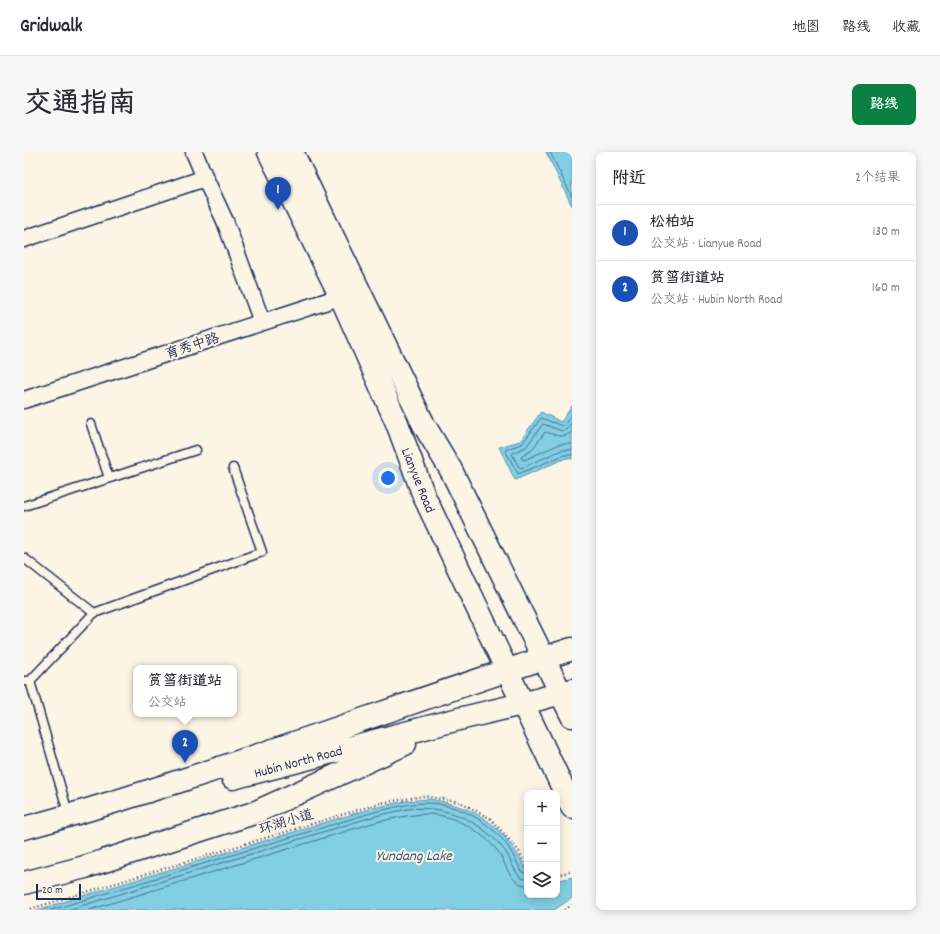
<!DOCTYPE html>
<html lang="zh">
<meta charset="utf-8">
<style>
:root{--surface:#fff;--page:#f7f7f7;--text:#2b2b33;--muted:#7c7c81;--line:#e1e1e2;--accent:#0b8043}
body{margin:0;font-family:Dekko,"LXGW WenKai TC",sans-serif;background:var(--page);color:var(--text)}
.controls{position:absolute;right:12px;bottom:12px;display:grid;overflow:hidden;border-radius:8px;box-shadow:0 2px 10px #0003}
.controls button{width:36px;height:36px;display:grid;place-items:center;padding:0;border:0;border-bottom:1px solid var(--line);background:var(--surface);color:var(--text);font:20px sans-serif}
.scale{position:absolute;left:12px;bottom:10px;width:45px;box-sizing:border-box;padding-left:4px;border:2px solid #1b2f5e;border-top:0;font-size:11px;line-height:14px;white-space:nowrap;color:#1b2f5e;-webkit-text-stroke:3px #fcf5e5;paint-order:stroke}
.you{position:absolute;left:364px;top:326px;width:14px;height:14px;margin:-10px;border:3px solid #fff;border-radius:50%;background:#1a73e8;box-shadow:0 0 0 6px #1a73e833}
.badge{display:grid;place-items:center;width:26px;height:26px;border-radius:50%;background:var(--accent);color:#fff;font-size:13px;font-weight:700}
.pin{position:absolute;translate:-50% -33px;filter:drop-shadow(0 1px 2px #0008)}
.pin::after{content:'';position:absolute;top:21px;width:14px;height:12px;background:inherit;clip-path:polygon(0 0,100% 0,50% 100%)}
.popup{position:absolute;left:109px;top:513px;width:104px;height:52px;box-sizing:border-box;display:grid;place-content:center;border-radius:8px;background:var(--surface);filter:drop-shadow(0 1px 3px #0005);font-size:13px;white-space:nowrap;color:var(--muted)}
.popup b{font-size:15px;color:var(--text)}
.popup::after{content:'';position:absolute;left:50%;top:100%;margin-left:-8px;border:8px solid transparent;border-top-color:var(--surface)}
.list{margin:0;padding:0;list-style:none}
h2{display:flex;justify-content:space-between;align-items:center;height:52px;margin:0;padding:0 16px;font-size:17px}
h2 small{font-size:13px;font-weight:400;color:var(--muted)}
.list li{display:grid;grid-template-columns:26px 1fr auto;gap:12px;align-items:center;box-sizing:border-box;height:56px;padding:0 16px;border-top:1px solid var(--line)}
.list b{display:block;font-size:15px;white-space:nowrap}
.list p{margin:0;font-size:13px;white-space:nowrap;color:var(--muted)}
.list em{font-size:13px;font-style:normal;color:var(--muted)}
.icon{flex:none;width:22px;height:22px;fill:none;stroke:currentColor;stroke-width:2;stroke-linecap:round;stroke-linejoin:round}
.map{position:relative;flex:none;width:548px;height:758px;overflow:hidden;border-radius:8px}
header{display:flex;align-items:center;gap:24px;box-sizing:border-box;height:56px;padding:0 20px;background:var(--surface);border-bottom:1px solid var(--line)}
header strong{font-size:19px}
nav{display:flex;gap:22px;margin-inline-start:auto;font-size:14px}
.intro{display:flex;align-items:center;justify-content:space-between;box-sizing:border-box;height:96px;padding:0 24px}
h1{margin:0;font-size:28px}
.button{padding:10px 18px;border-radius:8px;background:var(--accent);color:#fff;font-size:14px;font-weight:700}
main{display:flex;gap:24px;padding:0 24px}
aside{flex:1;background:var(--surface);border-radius:8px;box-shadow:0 2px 10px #0003}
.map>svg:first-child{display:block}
.water{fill:#82cee2;stroke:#598ead}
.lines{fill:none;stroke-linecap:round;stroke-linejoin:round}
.shore{stroke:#446f93;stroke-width:1}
.service-casing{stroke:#1b2f5e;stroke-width:11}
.minor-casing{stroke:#1b2f5e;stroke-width:19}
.secondary-casing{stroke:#1b2f5e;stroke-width:25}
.path{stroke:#1b2f5e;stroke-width:2.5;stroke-dasharray:1 3;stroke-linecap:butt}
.service{stroke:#fcf5e5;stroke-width:8}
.minor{stroke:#fcf5e5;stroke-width:16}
.secondary{stroke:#fcf5e5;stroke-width:22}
.labels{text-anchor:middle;stroke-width:4;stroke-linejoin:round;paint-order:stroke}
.street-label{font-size:14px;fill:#1b2f5e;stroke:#fcf5e5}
.water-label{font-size:15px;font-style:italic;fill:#35577f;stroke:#fcf5e5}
</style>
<header>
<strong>Gridwalk</strong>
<nav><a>地图</a><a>路线</a><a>收藏</a></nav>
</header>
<div class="intro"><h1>交通指南</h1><a class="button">路线</a></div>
<main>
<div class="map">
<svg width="548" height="758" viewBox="0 0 548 758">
<rect width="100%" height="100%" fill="#fcf5e5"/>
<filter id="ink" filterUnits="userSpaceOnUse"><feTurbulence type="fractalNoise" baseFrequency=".025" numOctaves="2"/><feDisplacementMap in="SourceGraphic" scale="8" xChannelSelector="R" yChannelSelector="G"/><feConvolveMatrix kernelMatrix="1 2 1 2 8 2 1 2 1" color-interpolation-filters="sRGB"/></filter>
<g filter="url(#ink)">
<path class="water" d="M 522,0 L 548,0 L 548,54 Z
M 548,254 L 548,307 L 542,306 L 491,328 L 475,295 L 496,289 L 517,260 L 537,270 Z
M 405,647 C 441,653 469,665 490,697 C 495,704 501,713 503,721 C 504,728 503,736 503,743 L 533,743 L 533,729 L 548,725 L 548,746 L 530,758 L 13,758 L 349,656 L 382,649 Z"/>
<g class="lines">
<path class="shore" d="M 526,0 L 548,45
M 548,262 L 541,272 L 538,274 L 517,266 L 498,292 L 483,297 L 481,298 L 494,322 L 540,303 L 548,303
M 548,270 L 543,277 L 538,279 L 519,272 L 502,295 L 490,300 L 488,302 L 495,315 L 497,316 L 538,298 L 548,298
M 548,280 C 538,288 531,282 521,280 L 507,299 L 498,304 L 497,306 L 500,308 L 536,292 L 548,292
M 27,758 L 350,660 C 368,656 386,651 404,651 C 434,652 465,669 483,693 C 489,702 493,711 498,720 L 503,722
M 44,758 L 351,664 C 362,662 373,659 384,657 C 420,653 454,667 478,695 C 485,703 489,717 495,724 C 497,727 500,727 503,727
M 65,758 L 352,670 C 369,667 386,662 404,662 C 430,663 456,678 473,698 C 482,710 485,733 503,733"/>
<g class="service-casing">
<path id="service" d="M 67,272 L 85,326
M 0,354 L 172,298
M 0,406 L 70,461
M 0,529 L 6,529 L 45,664
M 6,529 L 70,461 L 238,400 L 209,316"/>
</g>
<g class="minor-casing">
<path id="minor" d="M 170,0 L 181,26 L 201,69 L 238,170
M 0,87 L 181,26
M 0,248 L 328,141"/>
</g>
<g class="secondary-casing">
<path id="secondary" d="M 245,0 L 317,145 L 373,271 L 400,344 L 548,655
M 268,0 L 400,273 L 427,318 L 548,564
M 209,626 L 435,567 L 498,552 L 548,538
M 0,676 C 54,662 106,645 159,628 C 289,586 418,539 548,497
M 0,731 L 61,715 L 230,661 L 381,592"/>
</g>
<path class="path" d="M 533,723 L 548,719
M 3,758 L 357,651 L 400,644 L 436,650 L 467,667 L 495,699 L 503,716
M 541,758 L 548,753"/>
<use href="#service" class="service"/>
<use href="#minor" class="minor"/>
<use href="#secondary" class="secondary"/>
</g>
</g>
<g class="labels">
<g class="street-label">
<text transform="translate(168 193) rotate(-18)" y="5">育秀中路</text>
<text transform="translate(395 328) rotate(68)" y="5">Lianyue Road</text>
<text transform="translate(274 609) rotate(-15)" y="5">Hubin North Road</text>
<text transform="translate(262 669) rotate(-17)" y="5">环湖小道</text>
</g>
<g class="water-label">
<text x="390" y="708">Yundang Lake</text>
</g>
</g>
</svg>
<div class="controls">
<button>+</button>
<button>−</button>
<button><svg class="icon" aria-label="layers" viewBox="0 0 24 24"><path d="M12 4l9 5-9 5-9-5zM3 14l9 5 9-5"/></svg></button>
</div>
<div class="scale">20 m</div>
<div class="you"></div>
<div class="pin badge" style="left:254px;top:58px;background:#1a4fb4">1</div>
<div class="pin badge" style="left:161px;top:611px;background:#1a4fb4">2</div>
<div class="popup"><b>筼筜街道站</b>公交站</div>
</div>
<aside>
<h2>附近<small>2个结果</small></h2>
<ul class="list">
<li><span class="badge" style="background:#1a4fb4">1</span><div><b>松柏站</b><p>公交站 · Lianyue Road</p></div><em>130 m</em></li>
<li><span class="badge" style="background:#1a4fb4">2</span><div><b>筼筜街道站</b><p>公交站 · Hubin North Road</p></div><em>160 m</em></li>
</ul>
</aside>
</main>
